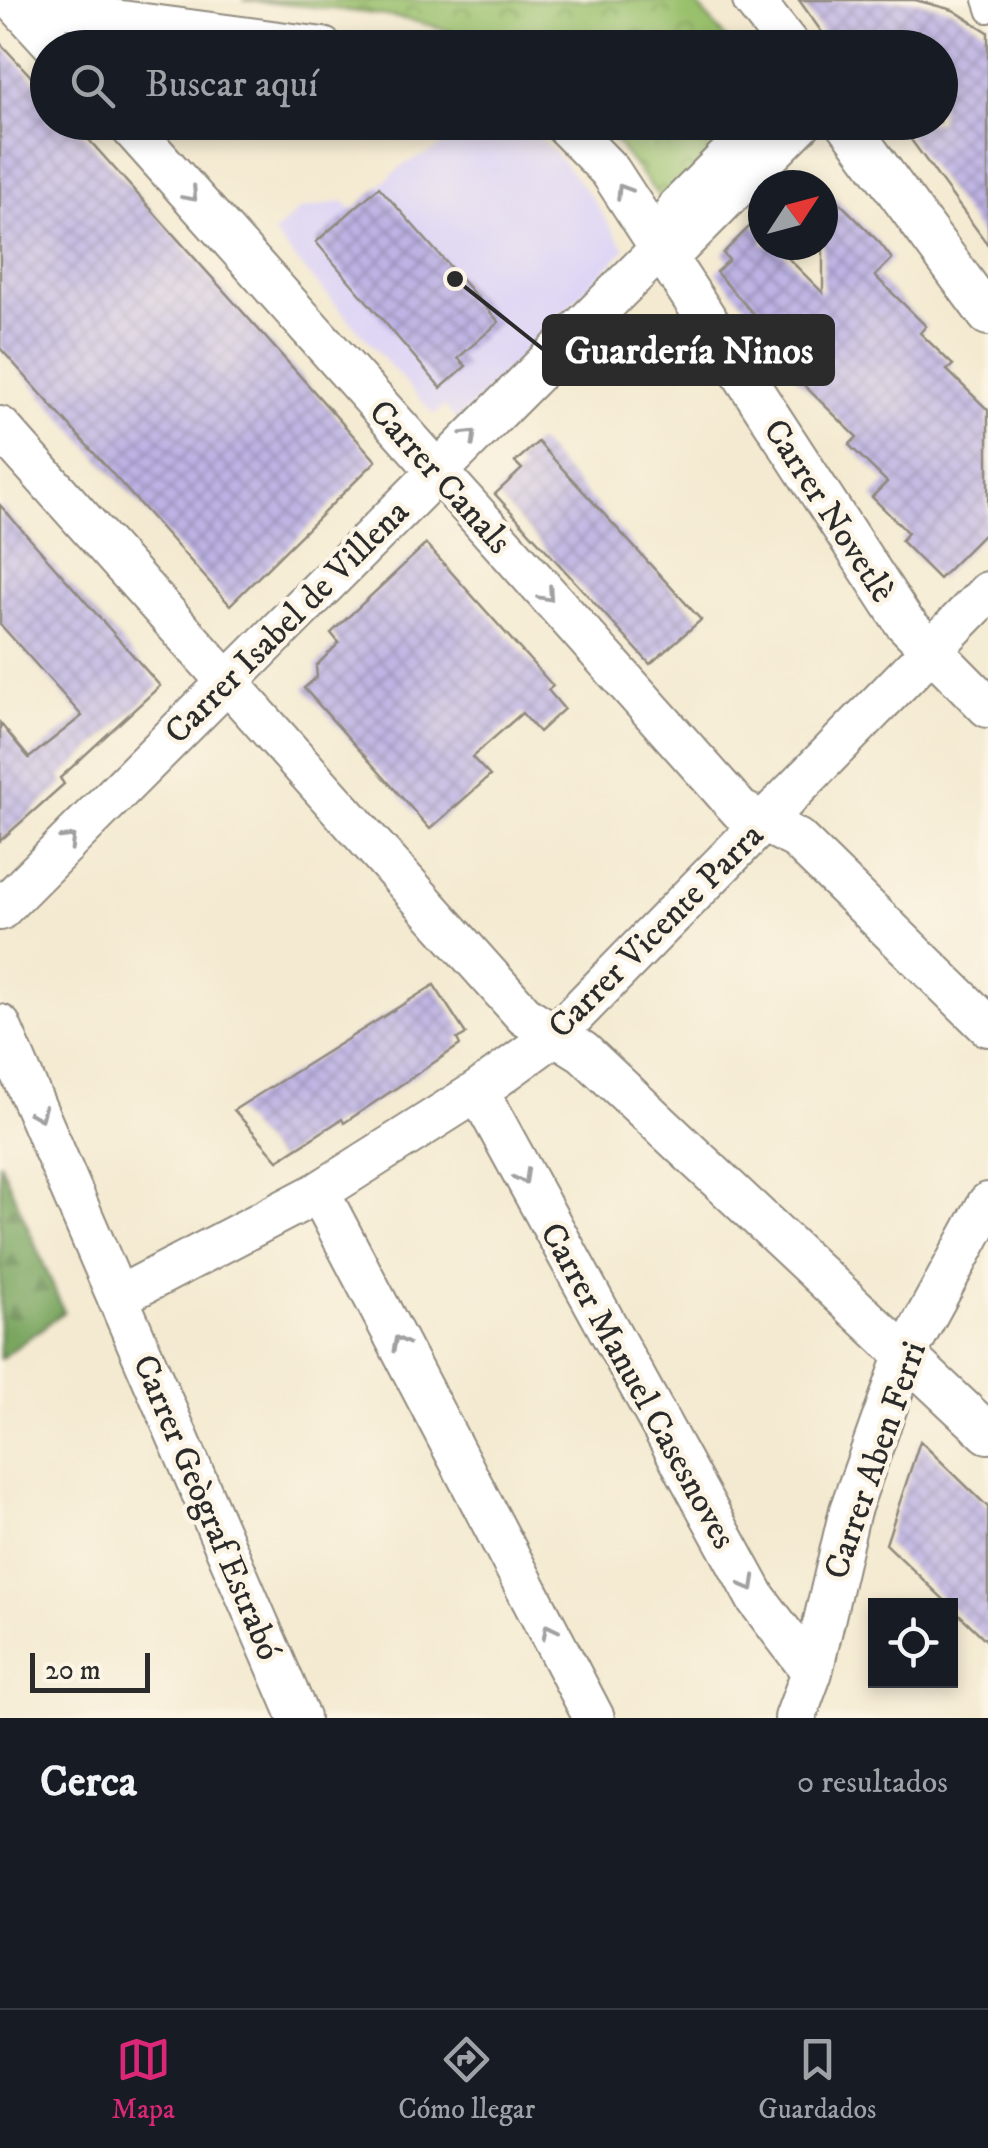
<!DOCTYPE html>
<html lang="es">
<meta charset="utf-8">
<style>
:root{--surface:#171b24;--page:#20242c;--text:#f1f3f6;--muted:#9ea1a6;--line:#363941;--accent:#db2777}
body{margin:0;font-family:"IM FELL DW Pica",serif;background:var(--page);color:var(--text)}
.controls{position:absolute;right:30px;bottom:30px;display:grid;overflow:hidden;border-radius:0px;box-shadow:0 5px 15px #0003}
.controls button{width:90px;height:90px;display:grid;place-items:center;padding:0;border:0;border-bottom:2px solid var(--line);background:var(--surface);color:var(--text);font:50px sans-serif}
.compass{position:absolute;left:748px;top:170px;width:90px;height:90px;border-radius:50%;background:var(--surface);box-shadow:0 5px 15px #0003;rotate:54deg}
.scale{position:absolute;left:30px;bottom:25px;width:120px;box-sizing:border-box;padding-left:10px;border:5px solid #2b2b2b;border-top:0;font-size:28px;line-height:35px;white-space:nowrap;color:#2b2b2b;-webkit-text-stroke:8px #fcf5e5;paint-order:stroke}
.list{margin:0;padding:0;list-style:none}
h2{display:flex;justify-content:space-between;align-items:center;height:130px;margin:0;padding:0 40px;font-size:42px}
h2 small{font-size:32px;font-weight:400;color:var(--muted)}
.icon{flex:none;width:55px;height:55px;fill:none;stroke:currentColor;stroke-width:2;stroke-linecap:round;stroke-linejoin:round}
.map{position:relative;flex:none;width:988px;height:1718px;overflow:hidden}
.search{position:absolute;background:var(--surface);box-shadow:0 5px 15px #0003;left:30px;right:30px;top:30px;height:110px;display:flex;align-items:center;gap:25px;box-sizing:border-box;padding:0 35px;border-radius:55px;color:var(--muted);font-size:38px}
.sheet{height:290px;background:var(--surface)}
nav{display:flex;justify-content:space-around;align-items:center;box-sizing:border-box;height:140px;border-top:2px solid var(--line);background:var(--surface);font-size:28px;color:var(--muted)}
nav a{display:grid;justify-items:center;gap:5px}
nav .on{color:var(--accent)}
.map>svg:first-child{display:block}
.built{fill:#ded5f5}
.forest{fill:url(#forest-firs);stroke:#526846;stroke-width:2.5}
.park{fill:url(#park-crowns);stroke:#62764c;stroke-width:2.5}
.building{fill:url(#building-cross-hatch)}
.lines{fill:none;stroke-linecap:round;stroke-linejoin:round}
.lane-casing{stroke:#908a7e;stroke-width:24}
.street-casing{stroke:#908a7e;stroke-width:44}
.lane{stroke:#fff;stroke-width:20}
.street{stroke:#fff;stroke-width:40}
.oneway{stroke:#a0a0a0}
.labels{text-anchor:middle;stroke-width:9;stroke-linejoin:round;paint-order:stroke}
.street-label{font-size:35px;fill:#2b2b2b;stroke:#fcf5e5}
.leader{fill:none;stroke:#2b2b2b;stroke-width:4}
.callout-dot{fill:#2b2b2b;stroke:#fcf5e5;stroke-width:4}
.callout{fill:#2b2b2b;stroke:#2b2b2b;stroke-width:4}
.callout-label{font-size:38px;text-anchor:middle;font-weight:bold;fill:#fff}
</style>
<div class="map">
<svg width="988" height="1718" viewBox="0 0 988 1718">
<defs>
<pattern id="forest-firs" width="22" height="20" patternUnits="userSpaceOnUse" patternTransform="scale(2.5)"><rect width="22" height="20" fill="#7aa660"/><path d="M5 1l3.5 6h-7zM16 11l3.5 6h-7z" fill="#64874f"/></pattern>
<pattern id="park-crowns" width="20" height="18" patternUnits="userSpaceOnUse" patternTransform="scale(2.5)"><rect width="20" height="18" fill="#99c06c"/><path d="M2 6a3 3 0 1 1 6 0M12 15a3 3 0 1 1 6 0" fill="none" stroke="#7d9c59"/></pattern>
<pattern id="building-cross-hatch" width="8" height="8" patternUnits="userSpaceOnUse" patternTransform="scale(2.5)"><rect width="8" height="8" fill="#bdb2e4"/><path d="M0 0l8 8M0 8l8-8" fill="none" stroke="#9a91b9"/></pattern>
</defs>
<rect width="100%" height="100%" fill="#fcf5e5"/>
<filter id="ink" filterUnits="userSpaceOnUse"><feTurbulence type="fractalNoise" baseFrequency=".01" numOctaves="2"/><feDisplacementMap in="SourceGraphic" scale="20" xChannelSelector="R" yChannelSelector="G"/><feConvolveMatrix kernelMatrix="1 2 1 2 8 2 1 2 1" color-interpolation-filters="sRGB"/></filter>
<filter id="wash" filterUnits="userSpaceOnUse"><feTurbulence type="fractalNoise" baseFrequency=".0048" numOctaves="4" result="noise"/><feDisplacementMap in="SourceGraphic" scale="40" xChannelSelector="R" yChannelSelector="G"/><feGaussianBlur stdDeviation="2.25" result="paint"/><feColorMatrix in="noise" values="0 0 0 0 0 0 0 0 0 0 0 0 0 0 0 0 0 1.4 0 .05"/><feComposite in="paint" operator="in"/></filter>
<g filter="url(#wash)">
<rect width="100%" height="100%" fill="#f4ead1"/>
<path class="built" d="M 517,122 L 552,149 L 592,198 L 625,249 L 457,421 L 444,406 L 434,415 L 273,234 L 299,210 L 344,201 L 353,210 L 402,166 L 489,123 Z"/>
<path class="forest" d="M 0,1162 L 64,1312 L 0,1359 Z"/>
<path class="park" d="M 243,0 L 693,0 L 733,47 L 492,47 C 414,11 328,9 243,0 Z
M 601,123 L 747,123 L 663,202 Z"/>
<g id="blocks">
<path class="building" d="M 799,0 L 915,0 L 953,10 L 988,32 L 988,245 L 898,122 L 940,122 L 940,48 L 833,48 Z
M 0,43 L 48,95 L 48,122 L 73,122 L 376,461 L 230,605 L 0,348 Z
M 823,186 L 880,243 L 892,259 L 875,276 L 926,326 L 920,333 L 953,365 L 947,370 L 988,410 L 988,530 L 939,579 L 901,541 L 908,533 L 872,497 L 887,482 L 849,445 L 857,437 L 769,351 L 772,349 L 758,336 L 766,328 L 716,272 L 729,260 L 723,253 L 753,223 L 763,233 L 763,245 L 775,245 L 823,293 Z
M 379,187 L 499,322 L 458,358 L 466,366 L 441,388 L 316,242 Z
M 538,442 L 701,620 L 650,664 L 495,494 L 522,469 L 515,462 Z
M 0,505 L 160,686 L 60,778 L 64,784 L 0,841 L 0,723 L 29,758 L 82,716 L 0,624 Z
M 426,544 L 553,686 L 548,690 L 564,709 L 539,732 L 522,713 L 472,757 L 490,776 L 430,829 L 304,688 L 317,677 L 316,666 L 339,643 L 331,633 Z
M 434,985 L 466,1034 L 457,1039 L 460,1045 L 344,1123 L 342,1119 L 278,1160 L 234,1110 Z
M 920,1441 L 988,1507 L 988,1642 L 886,1544 Z"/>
</g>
</g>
<g filter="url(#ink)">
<use href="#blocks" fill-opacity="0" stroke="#908a7e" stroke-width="2.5"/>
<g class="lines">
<g class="lane-casing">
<path id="lane" d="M 984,0 L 988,12"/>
</g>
<g class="street-casing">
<path id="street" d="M 13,0 L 57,48
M 49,0 L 99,18 L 323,48
M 753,0 L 791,48
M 126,122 L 740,810 L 797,839 L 988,1026
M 562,122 L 610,171 L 904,622 L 988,707
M 846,122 L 988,315
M 677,208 L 762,122
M 679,246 L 802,122
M 0,427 L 525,1016 L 583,1052 L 988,1433
M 0,910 L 660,249
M 0,1025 L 299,1718
M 478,1091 L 756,1598 L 812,1672
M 319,1192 L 594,1718
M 118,1297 L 319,1192 L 478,1091 L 555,1035 L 988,592
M 795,1718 L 812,1672 L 850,1510 L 905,1356 L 988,1203"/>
</g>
<use href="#lane" class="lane"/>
<use href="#street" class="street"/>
</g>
<defs><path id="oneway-chevron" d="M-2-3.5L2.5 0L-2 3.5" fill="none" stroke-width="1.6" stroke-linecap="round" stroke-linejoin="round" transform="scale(2.5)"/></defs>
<g class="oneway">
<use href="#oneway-chevron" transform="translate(623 191) rotate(-122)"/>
<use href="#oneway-chevron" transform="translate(191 195) rotate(48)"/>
<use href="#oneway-chevron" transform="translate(470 436) rotate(-44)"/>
<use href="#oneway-chevron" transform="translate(547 595) rotate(48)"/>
<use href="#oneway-chevron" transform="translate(69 840) rotate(-45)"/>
<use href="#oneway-chevron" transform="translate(39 1114) rotate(67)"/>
<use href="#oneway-chevron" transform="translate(523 1177) rotate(61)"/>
<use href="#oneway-chevron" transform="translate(399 1343) rotate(-117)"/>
<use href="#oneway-chevron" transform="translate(749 1584) rotate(61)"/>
<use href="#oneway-chevron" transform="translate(549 1631) rotate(-117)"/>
</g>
</g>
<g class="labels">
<g class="street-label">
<text transform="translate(441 476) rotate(48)" y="12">Carrer Canals</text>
<text transform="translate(830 510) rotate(57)" y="12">Carrer Novetlè</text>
<text transform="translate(286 621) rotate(-45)" y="12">Carrer Isabel de Villena</text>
<text transform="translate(655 930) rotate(-45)" y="12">Carrer Vicente Parra</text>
<text transform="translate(639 1385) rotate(61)" y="12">Carrer Manuel Casesnoves</text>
<text transform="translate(874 1460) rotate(-71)" y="12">Carrer Aben Ferri</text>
<text transform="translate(208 1507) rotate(67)" y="12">Carrer Geògraf Estrabó</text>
</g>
</g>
<path class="leader" d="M455 279L544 350"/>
<circle class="callout-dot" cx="455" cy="279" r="10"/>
<rect class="callout" x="544" y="316" width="289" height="68" rx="10"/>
<g class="callout-label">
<text x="689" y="363">Guardería Ninos</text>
</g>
</svg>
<div class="controls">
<button><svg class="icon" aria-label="locate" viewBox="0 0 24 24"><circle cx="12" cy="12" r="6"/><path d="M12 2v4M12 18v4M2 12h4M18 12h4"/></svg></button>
</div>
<svg class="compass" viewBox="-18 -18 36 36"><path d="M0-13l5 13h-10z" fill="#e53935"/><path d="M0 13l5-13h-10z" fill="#9ea1a6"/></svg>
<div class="scale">20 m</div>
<div class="search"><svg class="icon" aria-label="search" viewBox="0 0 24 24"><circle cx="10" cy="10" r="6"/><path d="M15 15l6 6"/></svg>Buscar aquí</div>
</div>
<section class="sheet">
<h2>Cerca<small>0 resultados</small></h2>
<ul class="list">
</ul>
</section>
<nav>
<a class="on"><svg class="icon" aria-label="map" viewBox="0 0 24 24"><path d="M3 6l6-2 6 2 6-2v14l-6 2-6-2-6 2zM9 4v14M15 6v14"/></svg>Mapa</a>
<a><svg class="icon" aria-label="directions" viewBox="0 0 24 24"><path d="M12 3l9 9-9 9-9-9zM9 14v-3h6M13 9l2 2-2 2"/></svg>Cómo llegar</a>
<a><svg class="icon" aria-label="saved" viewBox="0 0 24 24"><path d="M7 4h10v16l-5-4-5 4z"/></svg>Guardados</a>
</nav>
